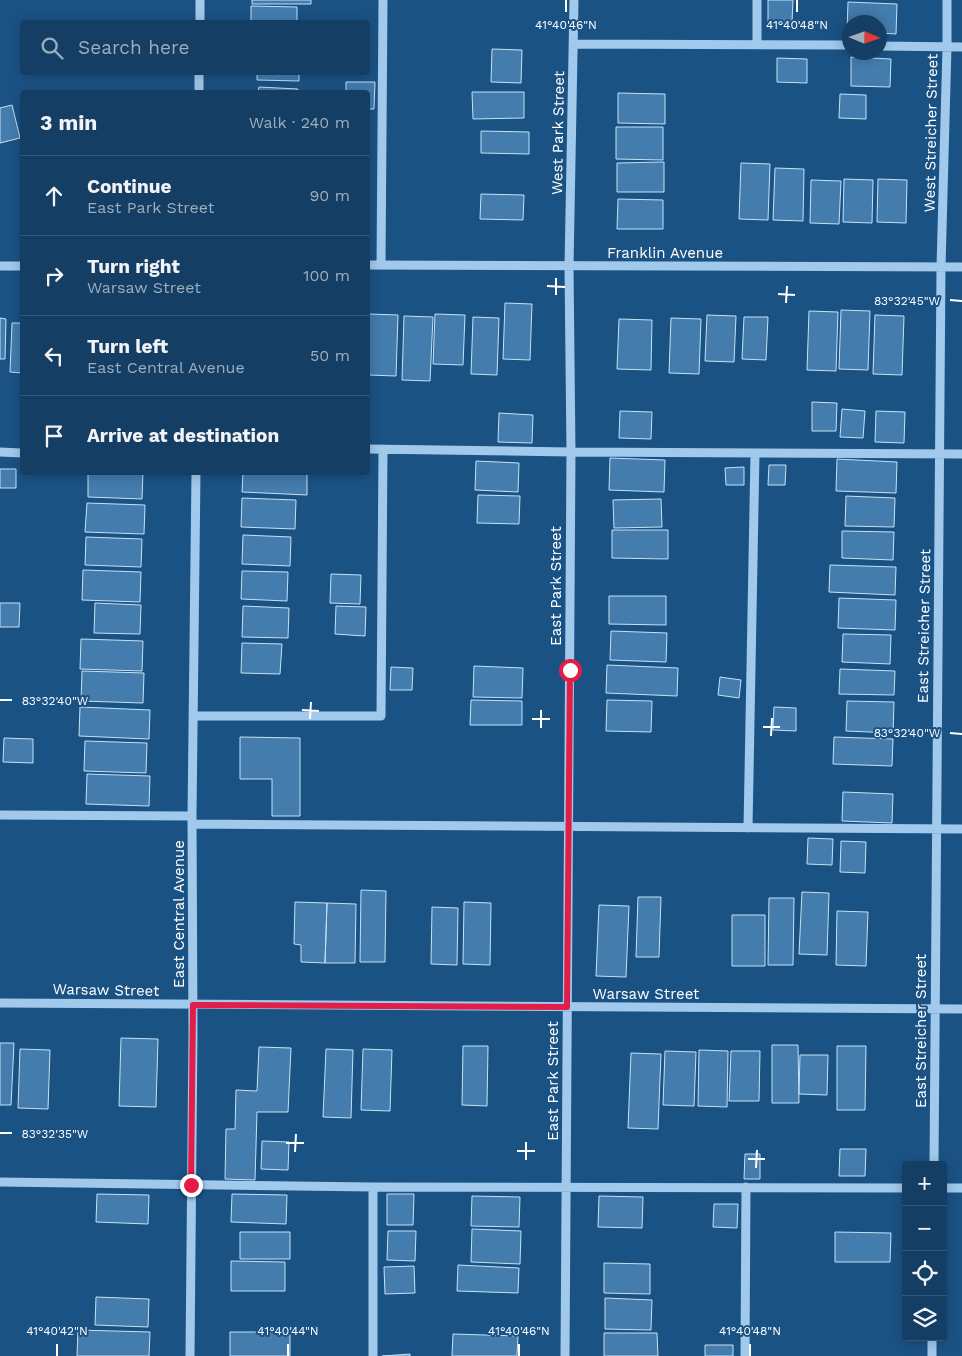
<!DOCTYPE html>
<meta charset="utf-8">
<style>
:root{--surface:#143e63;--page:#1d4569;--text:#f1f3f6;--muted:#9daebe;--line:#335778}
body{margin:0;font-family:"Work Sans",sans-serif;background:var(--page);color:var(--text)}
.controls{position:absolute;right:15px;bottom:15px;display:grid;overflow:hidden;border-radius:5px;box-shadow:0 2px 12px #0003}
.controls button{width:45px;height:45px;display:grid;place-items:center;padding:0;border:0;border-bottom:1px solid var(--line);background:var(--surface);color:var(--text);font:25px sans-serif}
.compass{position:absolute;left:842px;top:15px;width:45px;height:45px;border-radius:50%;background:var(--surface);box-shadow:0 2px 12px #0003;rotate:92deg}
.stop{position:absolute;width:15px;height:15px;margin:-11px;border:4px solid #e11d48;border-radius:50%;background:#fff}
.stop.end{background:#e11d48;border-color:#fff;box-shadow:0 1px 5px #0008}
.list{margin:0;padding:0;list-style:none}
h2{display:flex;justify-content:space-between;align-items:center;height:65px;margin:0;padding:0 20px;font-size:21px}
h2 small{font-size:16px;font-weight:400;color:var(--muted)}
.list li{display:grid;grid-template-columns:32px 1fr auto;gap:15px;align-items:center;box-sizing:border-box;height:80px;padding:0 20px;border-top:1px solid var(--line)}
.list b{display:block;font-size:19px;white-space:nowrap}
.list p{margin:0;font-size:16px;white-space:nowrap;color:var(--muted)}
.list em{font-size:16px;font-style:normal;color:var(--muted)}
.icon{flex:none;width:28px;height:28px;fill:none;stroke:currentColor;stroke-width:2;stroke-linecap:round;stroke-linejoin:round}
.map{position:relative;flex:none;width:962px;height:1356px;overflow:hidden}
.search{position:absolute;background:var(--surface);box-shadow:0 2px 12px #0003;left:20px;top:20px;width:350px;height:55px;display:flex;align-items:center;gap:12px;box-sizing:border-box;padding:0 18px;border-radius:5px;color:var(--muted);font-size:19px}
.panel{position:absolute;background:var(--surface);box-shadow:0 2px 12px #0003;left:20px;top:90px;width:350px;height:385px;border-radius:5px}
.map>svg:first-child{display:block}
.building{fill:#437cad;stroke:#c5e1f8}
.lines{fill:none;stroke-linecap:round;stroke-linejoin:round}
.minor{stroke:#a0c9eb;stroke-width:9}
.route{stroke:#e11d48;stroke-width:6}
.ticks{fill:none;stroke:#fff;stroke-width:2}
.labels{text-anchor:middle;stroke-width:4;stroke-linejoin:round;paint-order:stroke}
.street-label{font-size:15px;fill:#fff;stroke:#1b5284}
.ticks-label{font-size:12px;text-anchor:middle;fill:#fff;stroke:#1b5284;stroke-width:4;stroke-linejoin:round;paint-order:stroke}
</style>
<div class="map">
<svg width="962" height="1356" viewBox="0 0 962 1356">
<rect width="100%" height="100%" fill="#1b5284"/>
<path class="building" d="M 252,0 L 311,0 L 311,4 L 252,4 Z
M 768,0 L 793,0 L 792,22 L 768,22 Z
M 848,2 L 897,4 L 896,34 L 880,33 L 880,22 L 850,22 L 850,32 L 847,32 Z
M 251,6 L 297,7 L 297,22 L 251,22 Z
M 492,49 L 522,50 L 521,83 L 491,82 Z
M 851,57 L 891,59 L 890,87 L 851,86 Z
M 777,58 L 807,59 L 807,83 L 777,82 Z
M 257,72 L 299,72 L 299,81 L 257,80 Z
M 346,82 L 375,82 L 374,109 L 368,109 L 368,92 L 346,92 Z
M 259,87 L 298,89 L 297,92 L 258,92 Z
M 472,92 L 524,92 L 524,118 L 473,119 Z
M 618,93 L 665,94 L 665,124 L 618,123 Z
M 840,94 L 866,95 L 866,119 L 839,118 Z
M 12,105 L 20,138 L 0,143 L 0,108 Z
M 616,127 L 663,127 L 663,160 L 616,159 Z
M 481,131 L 529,132 L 529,154 L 481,153 Z
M 664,162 L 664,192 L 617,192 L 617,163 Z
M 741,163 L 770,164 L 768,220 L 739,219 Z
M 775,168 L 804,169 L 803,221 L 773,220 Z
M 844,179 L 873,180 L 872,223 L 843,222 Z
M 878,179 L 907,180 L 906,223 L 877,222 Z
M 811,180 L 841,181 L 839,224 L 810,223 Z
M 481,194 L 524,195 L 523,220 L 480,219 Z
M 618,199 L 663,200 L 663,229 L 617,229 Z
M 505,303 L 532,304 L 530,360 L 503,359 Z
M 841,310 L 870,311 L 868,370 L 839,369 Z
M 809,311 L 838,312 L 836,371 L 807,370 Z
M 369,314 L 398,315 L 396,376 L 368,375 Z
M 435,314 L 465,315 L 463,365 L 433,364 Z
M 707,315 L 736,316 L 734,362 L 705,361 Z
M 875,315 L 904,316 L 902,375 L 873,374 Z
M 404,316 L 433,317 L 430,381 L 402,380 Z
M 473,317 L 499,318 L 497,375 L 471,374 Z
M 744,317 L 768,317 L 766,360 L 742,359 Z
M 0,318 L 6,319 L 5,359 L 0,359 Z
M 671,318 L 701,319 L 699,374 L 669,373 Z
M 619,319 L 652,320 L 651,370 L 617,369 Z
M 12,323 L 22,323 L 22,373 L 10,372 Z
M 812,402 L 837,403 L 836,431 L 812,431 Z
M 842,409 L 865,411 L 863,438 L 840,437 Z
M 620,411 L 652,412 L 651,439 L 619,438 Z
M 876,411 L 905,412 L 904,443 L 875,442 Z
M 499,413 L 533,415 L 532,443 L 498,442 Z
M 610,458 L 665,460 L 664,492 L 609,490 Z
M 837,459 L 897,462 L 896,493 L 836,491 Z
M 476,461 L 519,463 L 518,492 L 475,490 Z
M 769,465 L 786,465 L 785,485 L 768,485 Z
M 744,467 L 744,485 L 726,485 L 725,468 Z
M 0,469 L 16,469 L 16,488 L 0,488 Z
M 88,472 L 143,472 L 142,499 L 88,497 Z
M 243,472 L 307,472 L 307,495 L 242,492 Z
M 478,495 L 520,496 L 519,524 L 477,523 Z
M 846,496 L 895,498 L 894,527 L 845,526 Z
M 242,498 L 296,500 L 295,529 L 241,527 Z
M 661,499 L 662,527 L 614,528 L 613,500 Z
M 87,503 L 145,505 L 144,534 L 85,532 Z
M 612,530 L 668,530 L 668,559 L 612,558 Z
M 842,531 L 894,532 L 893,560 L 842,558 Z
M 243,535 L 291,537 L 290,566 L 242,564 Z
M 86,537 L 142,539 L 141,567 L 85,565 Z
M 830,565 L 896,567 L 895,595 L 829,592 Z
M 83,570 L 141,572 L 140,602 L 82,600 Z
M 242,571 L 288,572 L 287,601 L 241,599 Z
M 331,574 L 361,575 L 360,604 L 330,603 Z
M 609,596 L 666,596 L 666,625 L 609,624 Z
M 839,598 L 896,600 L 895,630 L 838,628 Z
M 0,603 L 20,603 L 19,627 L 0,627 Z
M 95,603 L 141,605 L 140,634 L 94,633 Z
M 243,606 L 289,608 L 288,638 L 242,637 Z
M 336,606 L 366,607 L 365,636 L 335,634 Z
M 611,631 L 667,633 L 666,662 L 610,660 Z
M 843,634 L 891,635 L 890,664 L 842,662 Z
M 81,639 L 143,641 L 142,671 L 80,669 Z
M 242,643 L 282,644 L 280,674 L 241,673 Z
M 607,665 L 678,668 L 677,696 L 606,693 Z
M 474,666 L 523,668 L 522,698 L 473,697 Z
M 391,667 L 413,668 L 412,690 L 390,690 Z
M 840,669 L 895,671 L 894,695 L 839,694 Z
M 82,671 L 144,673 L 143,703 L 81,701 Z
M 720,677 L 741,680 L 739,698 L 718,695 Z
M 471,700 L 522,701 L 522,725 L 470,725 Z
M 607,700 L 652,701 L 651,732 L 606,731 Z
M 847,701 L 894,702 L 893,733 L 846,731 Z
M 80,707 L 150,710 L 149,739 L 79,736 Z
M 774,707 L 796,708 L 796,731 L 773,730 Z
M 240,737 L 300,738 L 300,816 L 272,816 L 272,779 L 240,779 Z
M 834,737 L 893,739 L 892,766 L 833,764 Z
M 4,738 L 33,739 L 33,763 L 3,762 Z
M 85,741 L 147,743 L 146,773 L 84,771 Z
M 87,774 L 150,776 L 149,806 L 86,804 Z
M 843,792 L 893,794 L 892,823 L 842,821 Z
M 808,838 L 833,839 L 832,865 L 807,864 Z
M 841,841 L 866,842 L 865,873 L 840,872 Z
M 361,890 L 386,891 L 385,962 L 360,962 Z
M 802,892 L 829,893 L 827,955 L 799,954 Z
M 638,897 L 661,897 L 659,957 L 636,957 Z
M 769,898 L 794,898 L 793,965 L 768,965 Z
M 295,902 L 327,903 L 325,963 L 301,962 L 301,945 L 294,944 Z
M 464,902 L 491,903 L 490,965 L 463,964 Z
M 327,903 L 356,904 L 355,963 L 325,963 Z
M 599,905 L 629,906 L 626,977 L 596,976 Z
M 432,907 L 458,908 L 457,965 L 431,964 Z
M 837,911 L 868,912 L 866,966 L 836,965 Z
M 732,915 L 765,915 L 765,966 L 732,966 Z
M 121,1038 L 158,1039 L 156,1107 L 119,1106 Z
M 0,1043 L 14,1043 L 11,1105 L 0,1105 Z
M 772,1045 L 798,1045 L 799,1103 L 772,1103 Z
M 463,1046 L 488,1046 L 487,1106 L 462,1105 Z
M 837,1046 L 866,1046 L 865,1110 L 837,1110 Z
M 259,1047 L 291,1048 L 288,1112 L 257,1112 L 255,1180 L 225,1179 L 226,1129 L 235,1129 L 236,1090 L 257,1091 Z
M 20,1049 L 50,1050 L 48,1109 L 18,1108 Z
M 326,1049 L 353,1050 L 351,1118 L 323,1117 Z
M 363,1049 L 392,1050 L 390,1111 L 361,1110 Z
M 699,1050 L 728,1051 L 727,1107 L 698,1106 Z
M 665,1051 L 696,1052 L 694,1106 L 663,1105 Z
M 731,1051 L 760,1051 L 759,1101 L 729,1101 Z
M 631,1053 L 661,1054 L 658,1129 L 628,1128 Z
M 800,1055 L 828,1055 L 827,1095 L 799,1094 Z
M 262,1141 L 289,1142 L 288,1170 L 261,1169 Z
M 840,1149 L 866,1149 L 865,1176 L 839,1176 Z
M 745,1154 L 760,1154 L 760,1179 L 744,1179 Z
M 97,1194 L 149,1195 L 148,1224 L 96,1222 Z
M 232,1194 L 287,1195 L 286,1224 L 231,1222 Z
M 387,1194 L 414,1194 L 413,1225 L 387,1225 Z
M 472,1196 L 520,1197 L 519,1227 L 471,1226 Z
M 599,1196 L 643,1197 L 642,1228 L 598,1227 Z
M 714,1204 L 738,1204 L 737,1228 L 713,1227 Z
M 472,1229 L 521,1231 L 520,1264 L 471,1262 Z
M 388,1231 L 416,1231 L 415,1261 L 387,1260 Z
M 240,1232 L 290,1232 L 290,1259 L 240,1259 Z
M 835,1232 L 891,1233 L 890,1262 L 835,1262 Z
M 231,1261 L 285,1262 L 285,1291 L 231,1291 Z
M 604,1263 L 650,1264 L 650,1294 L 604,1293 Z
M 458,1265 L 519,1268 L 518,1293 L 457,1291 Z
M 414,1266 L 415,1293 L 385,1294 L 384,1267 Z
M 96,1297 L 149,1299 L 148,1327 L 95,1325 Z
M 605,1298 L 652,1300 L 651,1330 L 605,1329 Z
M 78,1330 L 150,1332 L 149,1356 L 77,1356 Z
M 230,1332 L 290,1332 L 290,1356 L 230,1356 Z
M 604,1333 L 657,1333 L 658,1356 L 604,1356 Z
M 453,1334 L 518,1336 L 517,1356 L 452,1356 Z
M 705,1345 L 733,1345 L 733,1356 L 705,1356 Z
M 410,1354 L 410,1356 L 382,1356 Z"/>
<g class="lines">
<path class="minor" d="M 200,22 L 200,0
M 574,44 L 850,45
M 757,44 L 757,0
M 880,46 L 962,47
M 199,92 L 199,72
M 368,265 L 962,267
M 381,265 L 383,0
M 0,266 L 22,266
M 368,449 L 571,452 L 962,454
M 0,452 L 22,453
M 193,716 L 381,716 L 383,449
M 0,815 L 192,816
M 193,824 L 962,829
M 748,828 L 755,453
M 0,1003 L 962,1009
M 934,1165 L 941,267 L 947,47 L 947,0
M 0,1182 L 373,1187 L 906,1188
M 943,1188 L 962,1188
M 190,1356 L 193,1032 L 192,816 L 196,472
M 373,1356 L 373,1187
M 565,1356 L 571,452 L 569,267 L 574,0
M 745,1356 L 746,1187
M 932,1356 L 932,1337"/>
</g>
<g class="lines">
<path class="route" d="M 191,1185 L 193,1005 L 567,1007 L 570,670"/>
</g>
<path class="ticks" d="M 566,12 L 566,0M 797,12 L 797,0M 547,286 L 565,287M 778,294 L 795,295M 556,295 L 556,278M 950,300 L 962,301M 786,303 L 787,286M 0,700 L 12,700M 302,710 L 319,711M 310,719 L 311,702M 532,719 L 550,719M 763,727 L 780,727M 541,728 L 541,710M 950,733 L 962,734M 771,736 L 772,718M 0,1133 L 12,1133M 286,1143 L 304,1143M 517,1151 L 535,1151M 295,1152 L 296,1134M 748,1159 L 765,1159M 526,1160 L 526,1142M 756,1168 L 757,1150M 57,1356 L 57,1344M 288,1356 L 288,1344M 519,1356 L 519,1344M 750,1356 L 750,1344"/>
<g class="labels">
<g class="street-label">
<text transform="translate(558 133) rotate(-89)" y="5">West Park Street</text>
<text transform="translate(931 133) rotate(-89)" y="5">West Streicher Street</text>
<text x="665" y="258">Franklin Avenue</text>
<text transform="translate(556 586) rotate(-90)" y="5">East Park Street</text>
<text transform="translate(924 626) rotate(-89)" y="5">East Streicher Street</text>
<text transform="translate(179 914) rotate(-90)" y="5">East Central Avenue</text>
<text transform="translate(106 990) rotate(1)" y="5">Warsaw Street</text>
<text x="646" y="999">Warsaw Street</text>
<text transform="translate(921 1031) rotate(-90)" y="5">East Streicher Street</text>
<text transform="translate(553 1081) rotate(-90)" y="5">East Park Street</text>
</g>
</g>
<g class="ticks-label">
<text x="566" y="29">41°40'46"N</text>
<text x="797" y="29">41°40'48"N</text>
<text x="907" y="305">83°32'45"W</text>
<text x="55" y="705">83°32'40"W</text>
<text x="907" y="737">83°32'40"W</text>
<text x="55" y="1138">83°32'35"W</text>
<text x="57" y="1335">41°40'42"N</text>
<text x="288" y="1335">41°40'44"N</text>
<text x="519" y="1335">41°40'46"N</text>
<text x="750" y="1335">41°40'48"N</text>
</g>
</svg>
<div class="controls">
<button>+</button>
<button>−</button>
<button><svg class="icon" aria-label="locate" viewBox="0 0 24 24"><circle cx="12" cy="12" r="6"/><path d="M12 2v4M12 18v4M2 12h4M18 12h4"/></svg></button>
<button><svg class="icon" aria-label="layers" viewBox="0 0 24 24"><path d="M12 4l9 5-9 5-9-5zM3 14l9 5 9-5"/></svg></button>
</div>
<svg class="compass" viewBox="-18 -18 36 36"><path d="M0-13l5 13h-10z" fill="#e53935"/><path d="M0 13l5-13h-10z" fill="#9daebe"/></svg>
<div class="stop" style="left:570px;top:670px"></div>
<div class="stop end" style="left:191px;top:1185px"></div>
<div class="search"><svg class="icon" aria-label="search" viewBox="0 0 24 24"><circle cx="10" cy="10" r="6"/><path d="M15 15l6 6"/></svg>Search here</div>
<section class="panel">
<h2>3 min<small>Walk · 240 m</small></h2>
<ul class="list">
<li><svg class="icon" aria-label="ahead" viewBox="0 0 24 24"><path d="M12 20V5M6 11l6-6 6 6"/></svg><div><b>Continue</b><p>East Park Street</p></div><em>90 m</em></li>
<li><svg class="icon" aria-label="right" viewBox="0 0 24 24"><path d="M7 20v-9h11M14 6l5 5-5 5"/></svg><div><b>Turn right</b><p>Warsaw Street</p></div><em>100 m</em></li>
<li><svg class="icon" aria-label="left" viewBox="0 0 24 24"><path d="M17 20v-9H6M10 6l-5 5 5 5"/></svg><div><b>Turn left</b><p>East Central Avenue</p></div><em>50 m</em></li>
<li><svg class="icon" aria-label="arrive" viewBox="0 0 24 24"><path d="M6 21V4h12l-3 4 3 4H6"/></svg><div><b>Arrive at destination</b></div></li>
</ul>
</section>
</div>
